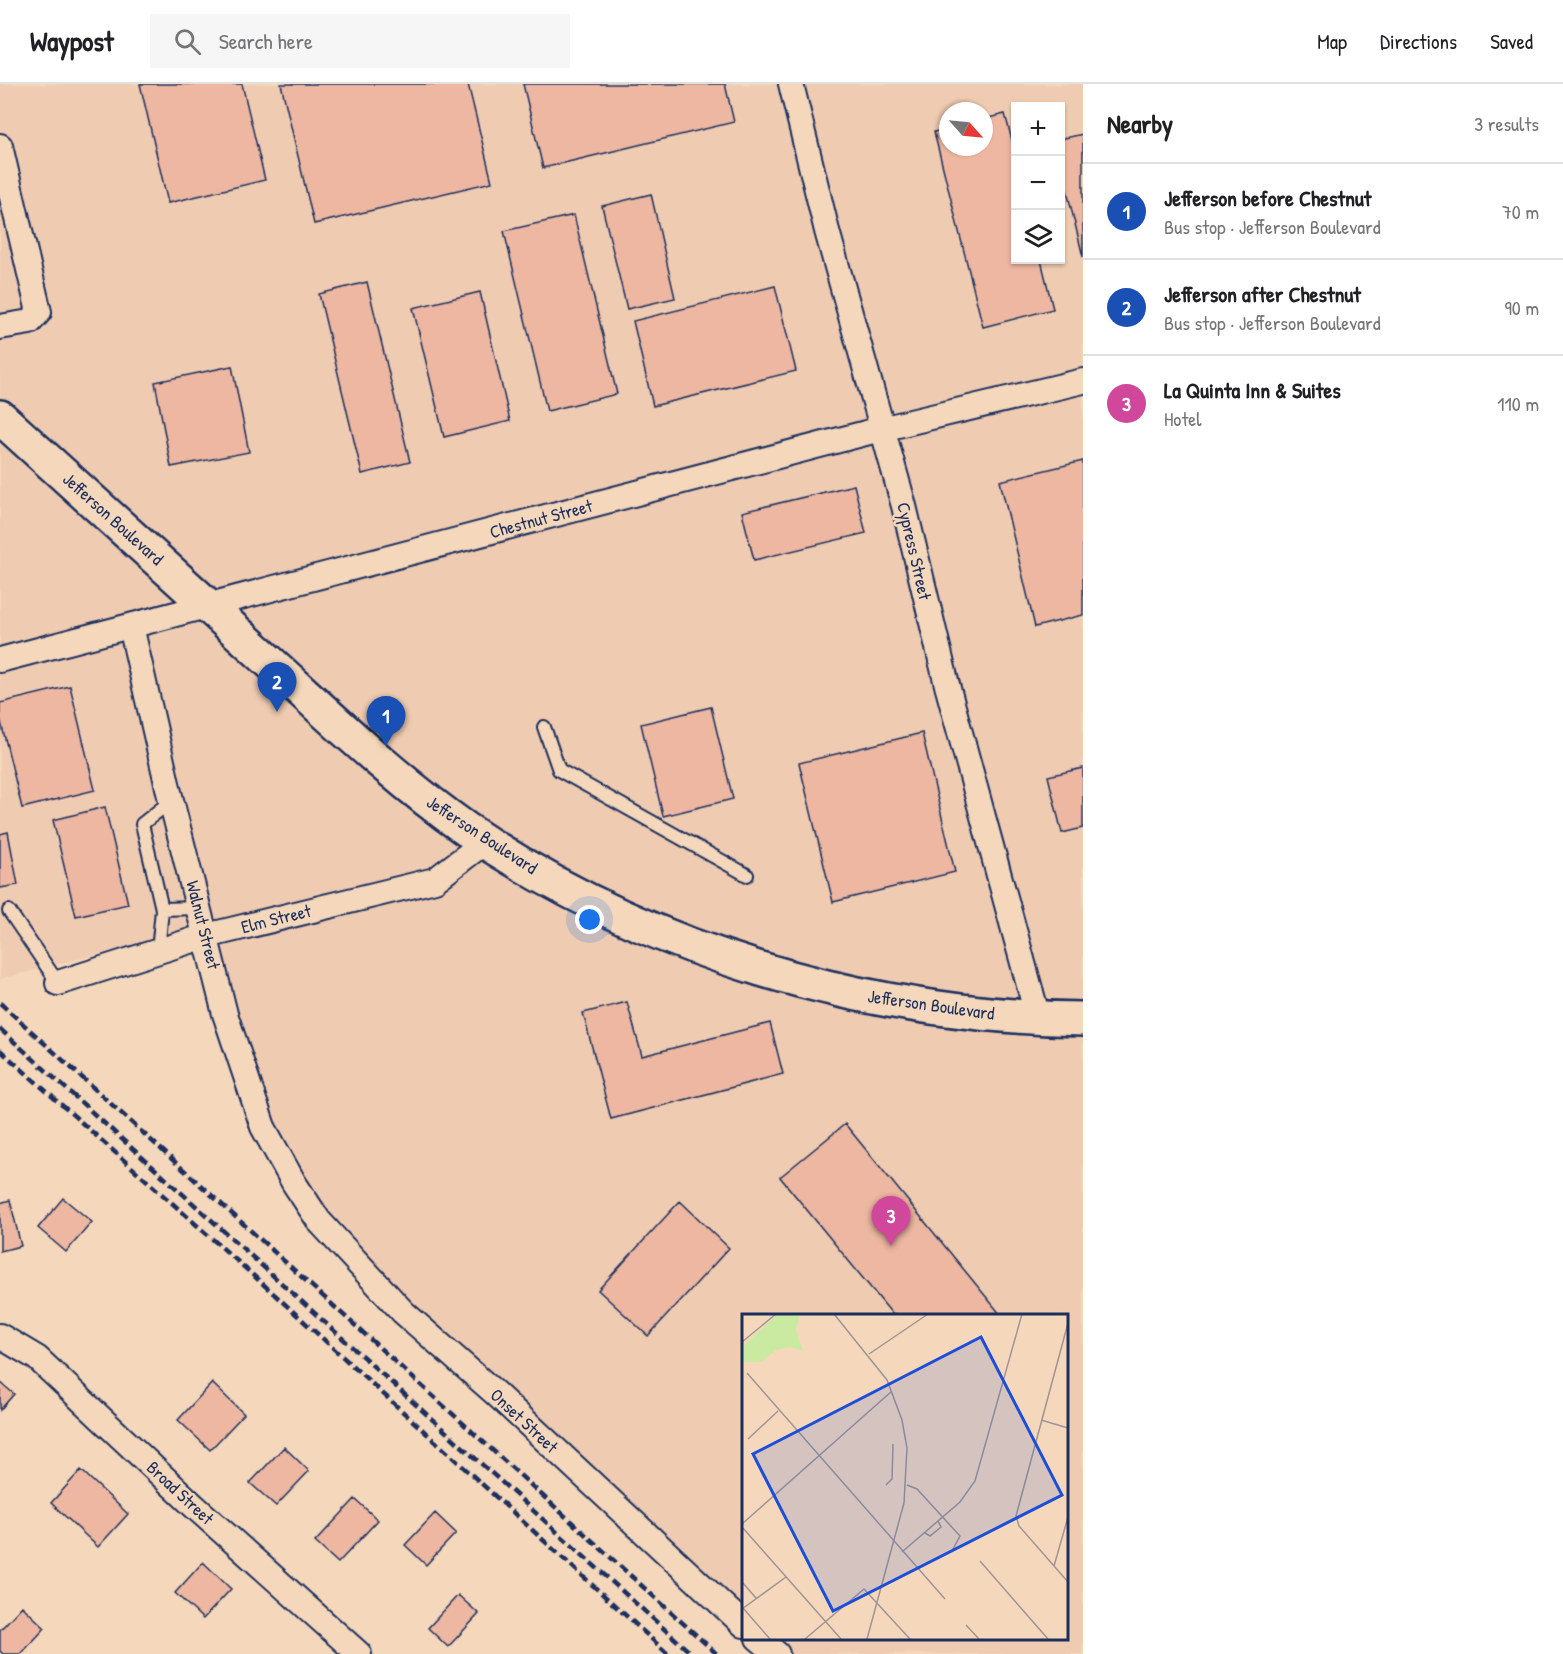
<!DOCTYPE html>
<meta charset="utf-8">
<style>
:root{--surface:#fff;--page:#f6f6f6;--text:#202124;--muted:#757577;--line:#e0e0e0;--accent:#1f6fb2}
body{margin:0;font-family:"Patrick Hand",sans-serif;background:var(--page);color:var(--text)}
.controls{position:absolute;right:18px;top:18px;display:grid;overflow:hidden;border-radius:0px;box-shadow:0 2px 4px #0004}
.controls button{width:54px;height:54px;display:grid;place-items:center;padding:0;border:0;border-bottom:2px solid var(--line);background:var(--surface);color:var(--text);font:30px sans-serif}
.compass{position:absolute;left:939px;top:18px;width:54px;height:54px;border-radius:50%;background:var(--surface);box-shadow:0 2px 4px #0004;rotate:117deg}
.you{position:absolute;left:590px;top:836px;width:21px;height:21px;margin:-15px;border:4px solid #fff;border-radius:50%;background:#1a73e8;box-shadow:0 0 0 9px #1a73e833}
.badge{display:grid;place-items:center;width:39px;height:39px;border-radius:50%;background:var(--accent);color:#fff;font-size:20px;font-weight:700}
.pin{position:absolute;translate:-50% -50px;filter:drop-shadow(0 2px 3px #0008)}
.pin::after{content:'';position:absolute;top:32px;width:21px;height:18px;background:inherit;clip-path:polygon(0 0,100% 0,50% 100%)}
.list{margin:0;padding:0;list-style:none}
h2{display:flex;justify-content:space-between;align-items:center;height:78px;margin:0;padding:0 24px;font-size:26px}
h2 small{font-size:20px;font-weight:400;color:var(--muted)}
.list li{display:grid;grid-template-columns:39px 1fr auto;gap:18px;align-items:center;box-sizing:border-box;height:96px;padding:0 24px;border-top:2px solid var(--line)}
.list b{display:block;font-size:22px;white-space:nowrap}
.list p{margin:0;font-size:20px;white-space:nowrap;color:var(--muted)}
.list em{font-size:20px;font-style:normal;color:var(--muted)}
.icon{flex:none;width:33px;height:33px;fill:none;stroke:currentColor;stroke-width:2;stroke-linecap:round;stroke-linejoin:round}
.map{position:relative;flex:none;width:1083px;height:1570px;overflow:hidden}
header{display:flex;align-items:center;gap:36px;box-sizing:border-box;height:84px;padding:0 30px;background:var(--surface);border-bottom:2px solid var(--line)}
header strong{font-size:28px}
nav{display:flex;gap:33px;margin-inline-start:auto;font-size:21px}
.search{width:420px;height:54px;background:var(--page);display:flex;align-items:center;gap:15px;box-sizing:border-box;padding:0 21px;border-radius:0px;color:var(--muted);font-size:22px}
main{display:flex}
aside{flex:1;background:var(--surface)}
.map>svg:first-child{display:block}
.built{fill:#efcbb1;fill-rule:evenodd}
.building{fill:#edb7a1;stroke:#1b2f5e;stroke-width:1.5}
.lines{fill:none;stroke-linecap:round;stroke-linejoin:round}
.service-casing{stroke:#1b2f5e;stroke-width:16}
.minor-casing{stroke:#1b2f5e;stroke-width:28}
.secondary-casing{stroke:#1b2f5e;stroke-width:38}
.service{stroke:#f5d8bb;stroke-width:12}
.minor{stroke:#f5d8bb;stroke-width:24}
.secondary{stroke:#f5d8bb;stroke-width:33}
.rail{stroke:#1b2f5e;stroke-width:4.5;stroke-dasharray:9 4.5;stroke-linecap:butt}
.labels{text-anchor:middle;stroke-width:5;stroke-linejoin:round;paint-order:stroke}
.street-label{font-size:18px;fill:#1b2f5e;stroke:#f5d8bb}
.inset-road{fill:none;stroke:#9e9496;stroke-width:1.5}
.view{fill:#1d4ed8;fill-opacity:0.15;stroke:#1d4ed8;stroke-width:3}
.inset-edge{fill:none;stroke:#1b2f5e;stroke-width:3}
</style>
<header>
<strong>Waypost</strong>
<div class="search"><svg class="icon" aria-label="search" viewBox="0 0 24 24"><circle cx="10" cy="10" r="6"/><path d="M15 15l6 6"/></svg>Search here</div>
<nav><a>Map</a><a>Directions</a><a>Saved</a></nav>
</header>
<main>
<div class="map">
<svg width="1083" height="1570" viewBox="0 0 1083 1570">
<rect width="100%" height="100%" fill="#f5d8bb"/>
<filter id="ink" filterUnits="userSpaceOnUse"><feTurbulence type="fractalNoise" baseFrequency=".0167" numOctaves="2"/><feDisplacementMap in="SourceGraphic" scale="12" xChannelSelector="R" yChannelSelector="G"/><feConvolveMatrix kernelMatrix="1 2 1 2 8 2 1 2 1" color-interpolation-filters="sRGB"/></filter>
<g filter="url(#ink)">
<path class="built" d="M 0,0 L 1083,0 L 1083,1570 L 777,1570 L 759,1554 L 1066,1554 L 1066,1231 L 744,1231 L 744,1540 L 309,1123 L 192,846 L 0,895 ZM 1016,22 L 1060,22 L 1060,176 L 1016,176 ZM 948,27 L 984,27 L 984,63 L 948,63 Z"/>
<path class="building" d="M 140,0 L 242,0 L 265,96 L 168,119 Z
M 281,0 L 468,0 L 492,98 L 314,140 Z
M 523,0 L 725,0 L 734,38 L 543,84 Z
M 1005,30 L 1016,71 L 1016,176 L 1041,176 L 1053,225 L 983,243 L 934,48 L 948,44 L 948,63 L 984,63 L 984,35 Z
M 1083,50 L 1083,173 L 1060,78 L 1060,55 Z
M 651,110 L 675,214 L 627,225 L 602,122 Z
M 574,131 L 617,310 L 547,327 L 504,147 Z
M 367,198 L 410,378 L 362,390 L 319,210 Z
M 775,202 L 796,287 L 653,322 L 633,237 Z
M 480,208 L 510,337 L 444,353 L 413,224 Z
M 232,282 L 249,368 L 171,383 L 155,298 Z
M 1083,377 L 1083,531 L 1035,543 L 1000,397 Z
M 854,401 L 866,449 L 754,476 L 742,428 Z
M 70,602 L 95,706 L 22,724 L 0,634 L 0,619 Z
M 711,623 L 733,715 L 663,732 L 641,640 Z
M 922,649 L 955,788 L 833,818 L 799,679 Z
M 1083,684 L 1083,744 L 1062,749 L 1048,692 Z
M 105,723 L 128,820 L 76,832 L 53,736 Z
M 8,748 L 18,801 L 0,804 L 0,750 Z
M 627,918 L 642,972 L 770,939 L 783,990 L 611,1035 L 583,929 Z
M 845,1040 L 1001,1231 L 893,1231 L 780,1093 Z
M 63,1114 L 92,1138 L 66,1168 L 38,1144 Z
M 10,1116 L 21,1162 L 0,1167 L 0,1119 Z
M 680,1117 L 729,1164 L 648,1252 L 598,1206 Z
M 0,1298 L 14,1310 L 0,1326 Z
M 212,1299 L 244,1330 L 210,1366 L 178,1336 Z
M 284,1363 L 309,1387 L 276,1422 L 250,1399 Z
M 81,1386 L 128,1430 L 98,1463 L 51,1419 Z
M 355,1415 L 378,1436 L 338,1479 L 315,1458 Z
M 435,1429 L 456,1449 L 426,1481 L 405,1461 Z
M 203,1478 L 231,1505 L 203,1535 L 175,1509 Z
M 458,1511 L 479,1530 L 448,1563 L 428,1544 Z
M 22,1522 L 45,1544 L 21,1570 L 3,1570 L 0,1567 L 0,1546 Z"/>
<g class="lines">
<g class="service-casing">
<path id="service" d="M 544,643 L 559,686 L 747,791
M 171,717 L 142,740 L 162,825 L 198,824
M 9,827 L 58,899
M 158,868 L 162,825"/>
</g>
<g class="minor-casing">
<path id="minor" d="M 791,0 L 827,147 L 904,422 L 947,601 L 1038,934
M 0,62 L 39,228 L 30,238 L 0,243
M 131,542 L 169,708 L 225,930 L 263,1043 L 294,1099 L 319,1137 L 403,1228 L 495,1309 L 744,1541
M 0,576 L 881,345 L 1083,297
M 58,899 L 206,852 L 435,796 L 486,757
M 0,1252 L 37,1274 L 194,1422 L 359,1570
M 758,1554 L 777,1570"/>
</g>
<g class="secondary-casing">
<path id="secondary" d="M 0,333 C 90,415 180,497 271,579 C 334,636 396,696 466,745 C 647,868 865,932 1083,935"/>
</g>
<use href="#service" class="service"/>
<use href="#minor" class="minor"/>
<use href="#secondary" class="secondary"/>
<path class="rail" d="M 0,919 L 717,1570
M 0,945 L 692,1570
M 0,966 L 263,1200 L 668,1570"/>
</g>
</g>
<g class="labels">
<g class="street-label">
<text transform="translate(113 435) rotate(42)" y="6">Jefferson Boulevard</text>
<text transform="translate(541 435) rotate(-15)" y="6">Chestnut Street</text>
<text transform="translate(914 467) rotate(77)" y="6">Cypress Street</text>
<text transform="translate(482 751) rotate(33)" y="6">Jefferson Boulevard</text>
<text transform="translate(276 835) rotate(-14)" y="6">Elm Street</text>
<text transform="translate(203 841) rotate(76)" y="6">Walnut Street</text>
<text transform="translate(931 921) rotate(8)" y="6">Jefferson Boulevard</text>
<text transform="translate(524 1337) rotate(43)" y="6">Onset Street</text>
<text transform="translate(180 1409) rotate(43)" y="6">Broad Street</text>
</g>
</g>
<g transform="translate(742 1230)">
<rect width="326" height="326" fill="#f5d8bb"/>
<path d="M 36,0 L 58,0 L 54,16 L 61,37 L 49,33 L 34,36 L 19,48 L 0,48 L 0,33 Z" fill="#cae9a1"/>
<path class="inset-road" d="M 92,0 L 145,66 L 160,106 L 165,134 L 162,189 L 125,325M 326,9 L 274,202 L 277,212 L 326,268M 0,28 L 34,0M 127,40 L 186,0M 5,59 L 203,285M 299,106 L 326,114M 6,125 L 36,97M 144,171 L 150,165 L 151,130M 165,171 L 175,175 L 218,222 L 211,235M 0,210 L 150,77M 0,213 L 99,325M 183,219 L 188,222 L 199,213 L 196,207M 160,238 L 218,188 L 233,167 L 280,0M 238,247 L 306,325M 312,252 L 326,203M 0,268 L 14,284M 1,294 L 28,325M 0,295 L 44,263M 224,311 L 237,325M 63,325 L 122,275 L 168,325"/>
<path class="view" d="M 239,23 L 320,181 L 91,297 L 11,140 Z"/>
<rect width="326" height="326" class="inset-edge"/>
</g>
</svg>
<div class="controls">
<button>+</button>
<button>−</button>
<button><svg class="icon" aria-label="layers" viewBox="0 0 24 24"><path d="M12 4l9 5-9 5-9-5zM3 14l9 5 9-5"/></svg></button>
</div>
<svg class="compass" viewBox="-18 -18 36 36"><path d="M0-13l5 13h-10z" fill="#e53935"/><path d="M0 13l5-13h-10z" fill="#757577"/></svg>
<div class="you"></div>
<div class="pin badge" style="left:386px;top:662px;background:#1a4fb4">1</div>
<div class="pin badge" style="left:277px;top:628px;background:#1a4fb4">2</div>
<div class="pin badge" style="left:891px;top:1162px;background:#d1479c">3</div>
</div>
<aside>
<h2>Nearby<small>3 results</small></h2>
<ul class="list">
<li><span class="badge" style="background:#1a4fb4">1</span><div><b>Jefferson before Chestnut</b><p>Bus stop · Jefferson Boulevard</p></div><em>70 m</em></li>
<li><span class="badge" style="background:#1a4fb4">2</span><div><b>Jefferson after Chestnut</b><p>Bus stop · Jefferson Boulevard</p></div><em>90 m</em></li>
<li><span class="badge" style="background:#d1479c">3</span><div><b>La Quinta Inn &amp; Suites</b><p>Hotel</p></div><em>110 m</em></li>
</ul>
</aside>
</main>
